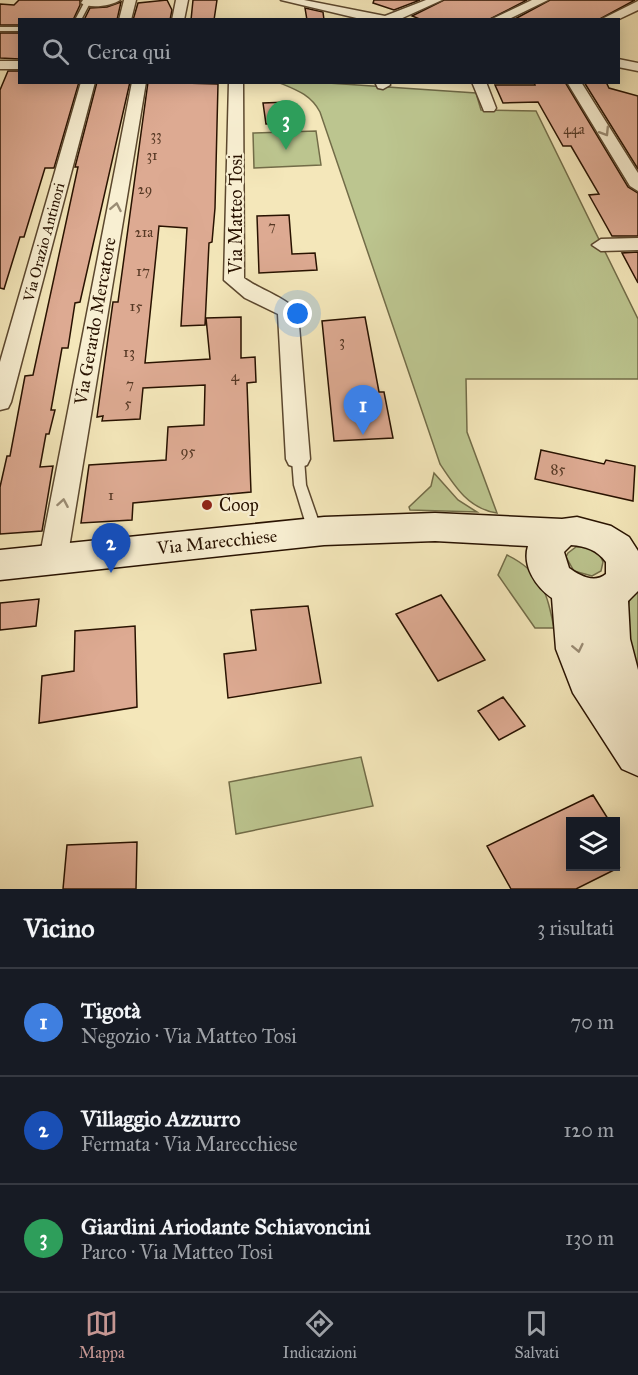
<!DOCTYPE html>
<html lang="it">
<meta charset="utf-8">
<style>
:root{--surface:#171b24;--page:#242831;--text:#f1f3f6;--muted:#9ea1a6;--line:#363941;--accent:#c59692}
body{margin:0;font-family:"IM FELL Great Primer",serif;background:var(--page);color:var(--text)}
.controls{position:absolute;right:18px;bottom:18px;display:grid;overflow:hidden;border-radius:0px;box-shadow:0 3px 15px #0003}
.controls button{width:54px;height:54px;display:grid;place-items:center;padding:0;border:0;border-bottom:2px solid var(--line);background:var(--surface);color:var(--text);font:30px sans-serif}
.you{position:absolute;left:298px;top:314px;width:21px;height:21px;margin:-15px;border:4px solid #fff;border-radius:50%;background:#1a73e8;box-shadow:0 0 0 9px #1a73e833}
.badge{display:grid;place-items:center;width:39px;height:39px;border-radius:50%;background:var(--accent);color:#fff;font-size:20px;font-weight:700}
.pin{position:absolute;translate:-50% -50px;filter:drop-shadow(0 2px 3px #0008)}
.pin::after{content:'';position:absolute;top:32px;width:21px;height:18px;background:inherit;clip-path:polygon(0 0,100% 0,50% 100%)}
.list{margin:0;padding:0;list-style:none}
h2{display:flex;justify-content:space-between;align-items:center;height:78px;margin:0;padding:0 24px;font-size:26px}
h2 small{font-size:20px;font-weight:400;color:var(--muted)}
.list li{display:grid;grid-template-columns:39px 1fr auto;gap:18px;align-items:center;box-sizing:border-box;height:108px;padding:0 24px;border-top:2px solid var(--line)}
.list b{display:block;font-size:22px;white-space:nowrap}
.list p{margin:0;font-size:20px;white-space:nowrap;color:var(--muted)}
.list em{font-size:20px;font-style:normal;color:var(--muted)}
.icon{flex:none;width:33px;height:33px;fill:none;stroke:currentColor;stroke-width:2;stroke-linecap:round;stroke-linejoin:round}
.map{position:relative;flex:none;width:638px;height:889px;overflow:hidden}
.search{position:absolute;background:var(--surface);box-shadow:0 3px 15px #0003;left:18px;right:18px;top:18px;height:66px;display:flex;align-items:center;gap:15px;box-sizing:border-box;padding:0 21px;border-radius:0px;color:var(--muted);font-size:22px}
.sheet{height:402px;background:var(--surface)}
nav{display:flex;justify-content:space-around;align-items:center;box-sizing:border-box;height:84px;border-top:2px solid var(--line);background:var(--surface);font-size:16px;color:var(--muted)}
nav a{display:grid;justify-items:center;gap:3px}
nav .on{color:var(--accent)}
.map>svg:first-child{display:block}
.green{fill:#bcc58f;stroke:#726c48;stroke-width:1.5}
.building{fill:#ddaa92;stroke:#281200;stroke-width:1.5}
.lines{fill:none;stroke-linecap:round;stroke-linejoin:round}
.lane-casing{stroke:#5b472e;stroke-width:3}
.street-casing{stroke:#5b472e;stroke-width:3}
.secondary-casing{stroke:#281200;stroke-width:3}
.lane{fill:#f8efd2;fill-rule:evenodd}
.street{fill:#f8efd2;fill-rule:evenodd}
.secondary{fill:#f8efd2;fill-rule:evenodd}
.oneway{stroke:#9a8c74}
.poi-dot{fill:#8f2418;stroke:#f8efd2;stroke-width:2}
.labels{text-anchor:middle;stroke-width:4.5;stroke-linejoin:round;paint-order:stroke}
.far-number-label{font-size:14px;fill:#553824}
.far-street-label{font-size:15px;fill:#281200;stroke:#f8efd2}
.number-label{font-size:15px;fill:#553824}
.street-label{font-size:18px;fill:#281200;stroke:#f8efd2}
.poi-label{font-size:18px;fill:#281200;stroke:#f8efd2;text-anchor:start}
</style>
<div class="map">
<svg width="638" height="889" viewBox="0 0 638 889">
<rect width="100%" height="100%" fill="#f4e7ba"/>
<filter id="stains"><feTurbulence type="fractalNoise" baseFrequency=".00333" numOctaves="4"/><feColorMatrix values="0 0 0 0 .2 0 0 0 0 .09 0 0 0 0 .02 0 0 0 .5 -.17"/></filter>
<radialGradient id="worn" r=".72"><stop offset=".6" stop-color="#630" stop-opacity="0"/><stop offset="1" stop-color="#630" stop-opacity=".3"/></radialGradient>
<path class="green" d="M 280,83 L 328,83 L 476,93 L 481,110 L 536,111 L 638,319 L 638,379 L 466,379 L 467,432 L 497,513 C 469,509 455,487 440,464 L 320,112 C 311,95 297,90 280,83 Z
M 316,131 L 321,165 L 254,168 L 253,133 Z
M 434,473 L 458,500 L 477,512 L 410,510 L 409,507 L 431,486 Z
M 576,547 C 588,546 599,550 603,562 L 601,571 L 592,576 L 574,571 L 566,557 L 568,553 Z
M 507,555 C 542,572 547,593 554,628 L 535,628 L 498,575 Z
M 638,582 L 638,669 L 631,668 C 626,637 620,610 638,582 Z
M 361,757 L 373,806 L 236,834 L 229,782 Z"/>
<path class="building" d="M 19,0 L 80,0 L 80,5 L 73,20 L 20,20 L 20,25 L 0,25 L 0,4 L 14,5 Z
M 167,0 L 172,10 L 170,20 L 133,20 L 138,3 Z
M 193,0 L 217,0 L 214,20 L 191,20 Z
M 374,0 L 420,0 L 394,10 L 373,3 Z
M 444,0 L 527,0 L 488,20 L 422,20 L 412,16 Z
M 550,0 L 635,0 L 598,20 L 513,20 Z
M 121,2 L 117,20 L 84,20 L 90,8 L 107,7 Z
M 305,8 L 323,12 L 324,20 L 307,20 Z
M 0,33 L 20,33 L 20,59 L 0,58 Z
M 8,71 L 20,71 L 20,82 L 79,82 L 54,168 L 45,168 L 24,237 L 20,237 L 4,289 L 0,288 L 0,90 Z
M 97,82 L 130,82 L 80,302 L 75,303 L 68,348 L 62,348 L 51,410 L 55,410 L 49,434 L 46,434 L 40,467 L 53,466 L 42,531 L 0,534 L 0,487 L 7,456 L 10,456 L 25,376 L 33,375 L 78,167 L 75,167 Z
M 148,82 L 218,84 L 215,208 L 212,242 L 209,243 L 205,325 L 181,326 L 187,228 L 159,226 L 145,363 L 210,359 L 206,318 L 241,317 L 241,358 L 255,357 L 256,382 L 247,383 L 251,492 L 133,503 L 132,520 L 81,523 L 89,465 L 166,460 L 168,427 L 204,425 L 205,385 L 143,388 L 140,419 L 102,421 L 103,416 L 97,417 L 113,302 L 118,302 Z
M 534,82 L 565,82 L 628,187 L 638,193 L 638,236 L 612,236 L 589,195 L 599,194 L 571,146 L 563,146 L 538,102 L 503,103 L 495,85 L 535,85 Z
M 584,82 L 606,82 L 609,88 L 638,96 L 638,169 Z
M 289,102 L 293,123 L 266,124 L 263,103 Z
M 289,215 L 292,254 L 315,253 L 317,270 L 259,273 L 257,216 Z
M 638,252 L 638,283 L 622,253 Z
M 365,317 L 379,392 L 384,392 L 393,438 L 334,441 L 322,321 Z
M 541,450 L 604,464 L 606,460 L 635,466 L 633,501 L 535,479 Z
M 441,595 L 485,660 L 438,681 L 396,614 Z
M 39,599 L 36,626 L 0,630 L 0,603 Z
M 308,606 L 321,683 L 228,698 L 224,654 L 256,650 L 251,610 Z
M 135,626 L 137,707 L 39,723 L 42,676 L 74,671 L 75,631 Z
M 503,697 L 525,726 L 499,740 L 478,711 Z
M 593,795 L 610,822 L 570,822 L 570,867 L 620,867 L 576,889 L 511,889 L 487,846 Z
M 137,842 L 136,889 L 63,889 L 67,845 Z"/>
<g class="lines">
<g class="lane-casing">
<path id="lane" d="M 87,1 L 90,3 L 81,20 L 75,20 L 84,3 Z
M 0,27 L 20,27 L 20,31 L 0,31 Z
M 298,455 L 304,459 L 306,485 L 322,531 L 320,535 L 315,536 L 310,535 L 308,531 L 294,485 L 292,459 Z"/>
</g>
<g class="street-casing">
<path id="street" d="M 83,0 L 120,0 C 112,6 89,9 81,3 Z
M 124,0 L 136,0 L 131,20 L 119,20 Z
M 176,0 L 188,0 L 184,20 L 172,20 Z
M 281,0 L 304,0 L 385,16 L 426,0 L 442,0 L 398,20 L 365,20 Z
M 532,0 L 548,0 L 507,20 L 490,20 Z
M 638,1 L 638,10 L 617,20 L 600,20 Z
M 618,59 L 638,63 L 638,71 L 618,67 Z
M 0,61 L 20,61 L 20,69 L 0,69 Z
M 81,82 L 95,82 L 11,402 L 8,408 L 0,410 L 0,362 Z
M 132,82 L 146,82 L 67,560 L 63,568 L 53,571 L 43,568 L 39,560 Z
M 229,82 L 243,82 L 244,278 C 260,290 288,298 298,313 L 310,459 L 307,465 L 298,468 L 289,465 L 286,459 L 278,314 L 245,298 L 224,280 Z
M 375,82 L 389,82 L 390,85 L 383,89 L 378,88 Z
M 472,82 L 486,82 L 496,108 L 494,111 L 484,111 Z
M 567,82 L 581,82 L 638,173 L 638,191 L 630,186 Z
M 638,238 L 638,250 L 601,251 L 592,245 L 601,239 Z"/>
</g>
<g class="secondary-casing">
<path id="secondary" d="M 435,513 L 562,519 L 577,517 L 611,526 L 629,537 L 638,551 L 638,591 L 628,601 L 630,639 L 638,670 L 638,776 L 622,769 L 573,693 L 556,649 L 552,598 C 536,587 522,566 528,546 L 435,541 L 324,545 L 0,580 L 0,550 L 324,517 ZM 571,545 C 586,546 597,550 606,562 L 606,574 C 594,584 579,575 569,568 L 564,552 Z"/>
</g>
<use href="#lane" class="lane"/>
<use href="#street" class="street"/>
<use href="#secondary" class="secondary"/>
</g>
<defs><path id="oneway-chevron" d="M-2-3.5L2.5 0L-2 3.5" fill="none" stroke-width="1.6" stroke-linecap="round" stroke-linejoin="round" transform="scale(1.5)"/></defs>
<g class="oneway">
<use href="#oneway-chevron" transform="translate(605 132) rotate(58)"/>
<use href="#oneway-chevron" transform="translate(116 207) rotate(-79)"/>
<use href="#oneway-chevron" transform="translate(63 503) rotate(-80)"/>
<use href="#oneway-chevron" transform="translate(578 648) rotate(78)"/>
</g>
<circle class="poi-dot" cx="207" cy="505" r="6"/>
<g class="labels">
<g class="far-number-label">
<text x="574" y="134">44a</text>
<text x="156" y="140">33</text>
<text x="152" y="160">31</text>
<text x="145" y="194">29</text>
<text x="272" y="231">7</text>
<text x="144" y="237">21a</text>
</g>
<g class="far-street-label">
<text transform="translate(44 242) rotate(-75)" y="5">Via Orazio Antinori</text>
</g>
<g class="number-label">
<text x="143" y="276">17</text>
<text x="136" y="311">15</text>
<text x="342" y="346">3</text>
<text x="129" y="357">13</text>
<text x="235" y="381">4</text>
<text x="130" y="389">7</text>
<text x="128" y="408">5</text>
<text x="188" y="456">95</text>
<text x="558" y="474">85</text>
<text x="111" y="500">1</text>
</g>
<g class="street-label">
<text transform="translate(236 214) rotate(-90)" y="6">Via Matteo Tosi</text>
<text transform="translate(95 321) rotate(-80)" y="6">Via Gerardo Mercatore</text>
<text transform="translate(217 542) rotate(-6)" y="6">Via Marecchiese</text>
</g>
<g class="poi-label">
<text x="219" y="511">Coop</text>
</g>
</g>
<rect width="100%" height="100%" filter="url(#stains)"/>
<rect width="100%" height="100%" fill="url(#worn)"/>
</svg>
<div class="controls">
<button><svg class="icon" aria-label="layers" viewBox="0 0 24 24"><path d="M12 4l9 5-9 5-9-5zM3 14l9 5 9-5"/></svg></button>
</div>
<div class="you"></div>
<div class="pin badge" style="left:363px;top:435px;background:#3f7fe0">1</div>
<div class="pin badge" style="left:111px;top:573px;background:#1a4fb4">2</div>
<div class="pin badge" style="left:286px;top:150px;background:#2e9e5b">3</div>
<div class="search"><svg class="icon" aria-label="search" viewBox="0 0 24 24"><circle cx="10" cy="10" r="6"/><path d="M15 15l6 6"/></svg>Cerca qui</div>
</div>
<section class="sheet">
<h2>Vicino<small>3 risultati</small></h2>
<ul class="list">
<li><span class="badge" style="background:#3f7fe0">1</span><div><b>Tigotà</b><p>Negozio · Via Matteo Tosi</p></div><em>70 m</em></li>
<li><span class="badge" style="background:#1a4fb4">2</span><div><b>Villaggio Azzurro</b><p>Fermata · Via Marecchiese</p></div><em>120 m</em></li>
<li><span class="badge" style="background:#2e9e5b">3</span><div><b>Giardini Ariodante Schiavoncini</b><p>Parco · Via Matteo Tosi</p></div><em>130 m</em></li>
</ul>
</section>
<nav>
<a class="on"><svg class="icon" aria-label="map" viewBox="0 0 24 24"><path d="M3 6l6-2 6 2 6-2v14l-6 2-6-2-6 2zM9 4v14M15 6v14"/></svg>Mappa</a>
<a><svg class="icon" aria-label="directions" viewBox="0 0 24 24"><path d="M12 3l9 9-9 9-9-9zM9 14v-3h6M13 9l2 2-2 2"/></svg>Indicazioni</a>
<a><svg class="icon" aria-label="saved" viewBox="0 0 24 24"><path d="M7 4h10v16l-5-4-5 4z"/></svg>Salvati</a>
</nav>
